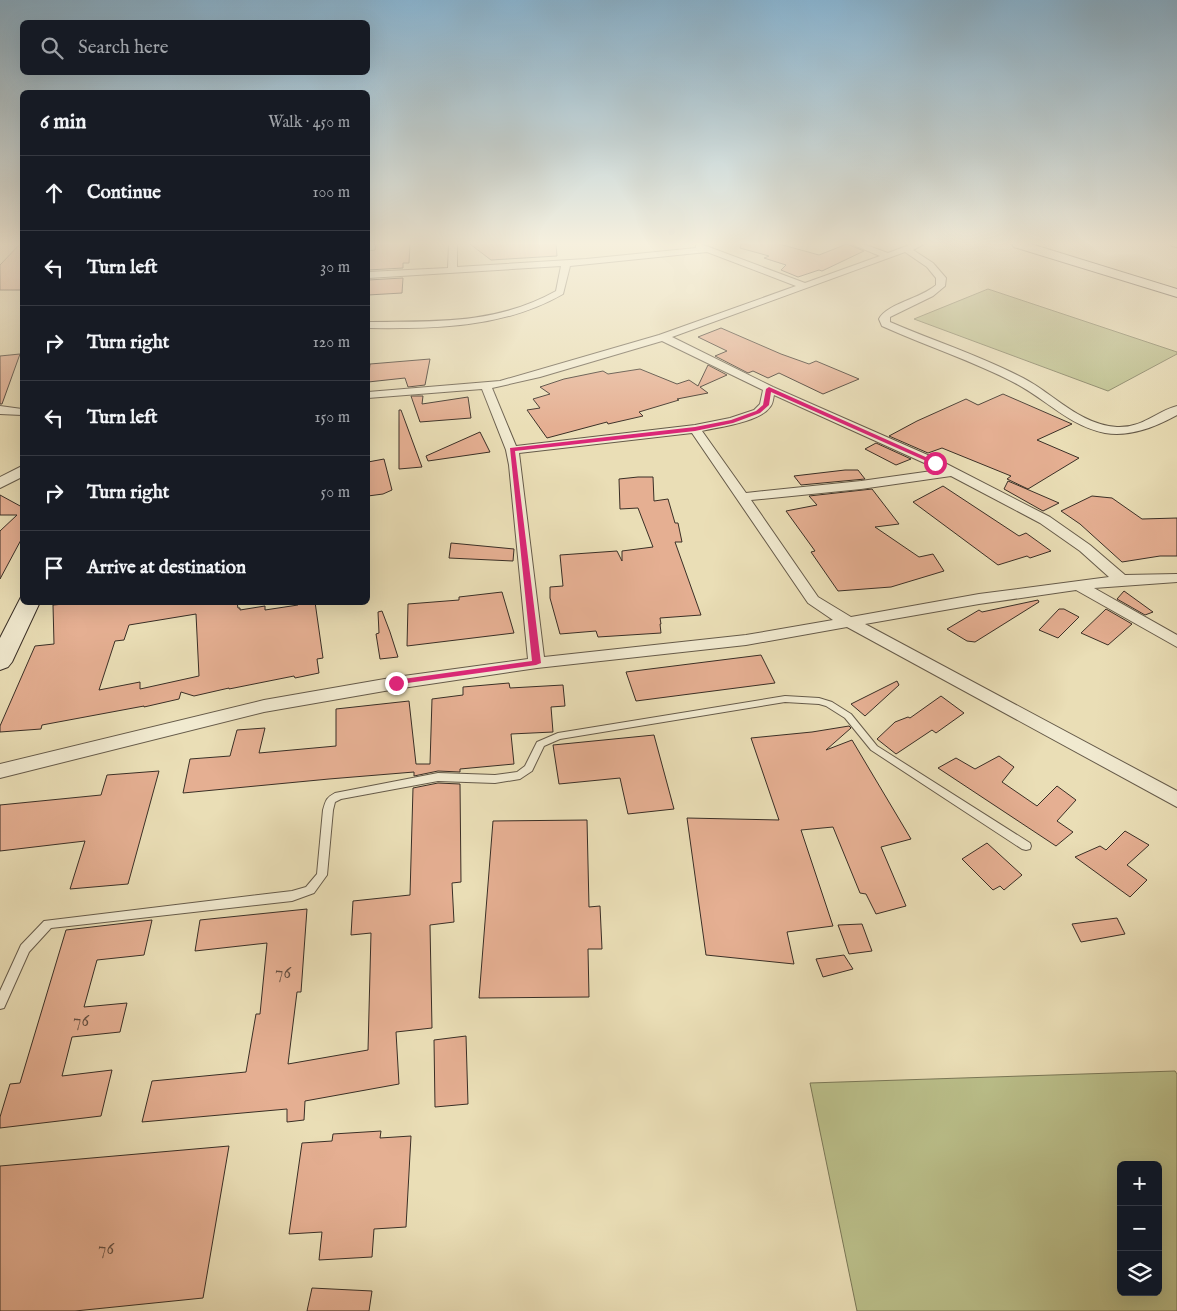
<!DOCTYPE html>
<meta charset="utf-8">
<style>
:root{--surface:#171b24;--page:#20242c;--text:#f1f3f6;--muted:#9ea1a6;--line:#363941}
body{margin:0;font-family:"IM FELL English",serif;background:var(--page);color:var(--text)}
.controls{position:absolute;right:15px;bottom:15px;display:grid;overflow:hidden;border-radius:8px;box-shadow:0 5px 20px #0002}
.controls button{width:45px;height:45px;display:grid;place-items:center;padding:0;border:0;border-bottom:1px solid var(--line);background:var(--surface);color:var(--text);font:25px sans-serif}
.stop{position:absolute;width:15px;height:15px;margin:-11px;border:4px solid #db2777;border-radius:50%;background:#fff}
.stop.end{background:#db2777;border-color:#fff;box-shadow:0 1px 5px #0008}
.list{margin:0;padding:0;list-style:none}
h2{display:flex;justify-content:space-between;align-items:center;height:65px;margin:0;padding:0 20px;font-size:21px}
h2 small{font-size:16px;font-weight:400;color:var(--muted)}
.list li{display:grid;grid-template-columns:32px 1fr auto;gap:15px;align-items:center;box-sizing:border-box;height:75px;padding:0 20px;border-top:1px solid var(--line)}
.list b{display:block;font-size:19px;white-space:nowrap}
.list em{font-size:16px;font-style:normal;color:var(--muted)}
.icon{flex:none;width:28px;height:28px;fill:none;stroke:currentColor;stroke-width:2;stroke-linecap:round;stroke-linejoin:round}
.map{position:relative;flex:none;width:1177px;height:1311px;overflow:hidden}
.search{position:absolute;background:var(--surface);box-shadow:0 5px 20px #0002;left:20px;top:20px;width:350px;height:55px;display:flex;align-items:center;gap:12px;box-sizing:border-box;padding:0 18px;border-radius:8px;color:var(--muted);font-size:19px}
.panel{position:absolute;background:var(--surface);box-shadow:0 5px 20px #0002;left:20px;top:90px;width:350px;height:515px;border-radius:8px}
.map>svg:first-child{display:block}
.green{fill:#bbc08b;stroke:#7a7858;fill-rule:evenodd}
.building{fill:#e5af92;stroke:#3a2f26;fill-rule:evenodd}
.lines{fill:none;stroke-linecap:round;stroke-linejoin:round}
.service-casing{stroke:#665b4a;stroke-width:2}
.minor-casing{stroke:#665b4a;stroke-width:2}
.tertiary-casing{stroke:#665b4a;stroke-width:2}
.secondary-casing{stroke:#3a2f26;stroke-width:2}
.service{fill:#f1ead0;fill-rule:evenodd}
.minor{fill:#f1ead0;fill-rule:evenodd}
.tertiary{fill:#f1ead0;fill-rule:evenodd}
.secondary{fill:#f1ead0;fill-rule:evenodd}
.route{fill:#db2777}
.labels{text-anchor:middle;stroke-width:4.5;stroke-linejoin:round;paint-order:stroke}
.near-number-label{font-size:18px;fill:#654f41}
</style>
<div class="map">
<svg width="1177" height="1311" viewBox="0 0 1177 1311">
<rect width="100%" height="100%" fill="#eadeb6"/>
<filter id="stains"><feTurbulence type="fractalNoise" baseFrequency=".004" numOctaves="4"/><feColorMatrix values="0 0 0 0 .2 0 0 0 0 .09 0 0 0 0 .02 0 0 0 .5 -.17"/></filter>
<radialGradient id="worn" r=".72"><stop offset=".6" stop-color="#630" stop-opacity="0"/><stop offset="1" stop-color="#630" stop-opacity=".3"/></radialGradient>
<path class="green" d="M 988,289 L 1177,352 L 1177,354 L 1108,391 L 914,319 Z
M 1175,1071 L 1177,1074 L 1177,1311 L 857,1311 L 810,1083 ZM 1121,1165 L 1158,1165 L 1158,1292 L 1121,1292 Z"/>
<path class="building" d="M 20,244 L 22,244 L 22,290 L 0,290 L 0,265 Z
M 376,244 L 410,244 L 409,263 L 403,263 L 403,268 L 368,270 L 368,251 L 375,250 Z
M 470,244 L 556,244 L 557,256 L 491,260 Z
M 741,244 L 779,244 L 819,255 L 847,244 L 864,251 L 822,271 L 819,270 L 798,277 L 781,270 L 786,265 L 764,258 L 769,256 L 740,248 Z
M 403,278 L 402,293 L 368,295 L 368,280 Z
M 721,328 L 781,354 L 809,364 L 816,361 L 859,379 L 823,394 L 779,373 L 768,378 L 753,371 L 748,373 L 715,356 L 727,351 L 698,337 Z
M 20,354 L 2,404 L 0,404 L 0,356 Z
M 430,359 L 425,385 L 408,387 L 405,378 L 368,382 L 370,364 Z
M 708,365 L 727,375 L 700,387 L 708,393 L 677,399 L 679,400 L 639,412 L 643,416 L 608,424 L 607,422 L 547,438 L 527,410 L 540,408 L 533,399 L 550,394 L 540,387 L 564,379 L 603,371 L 608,374 L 640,369 L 677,384 L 689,380 L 698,386 Z
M 1003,394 L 1072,424 L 1037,440 L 1079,458 L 1028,489 L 1007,479 L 1011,476 L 942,448 L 928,453 L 889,436 L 917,421 L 966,399 L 978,405 Z
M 411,396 L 423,396 L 422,404 L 468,397 L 471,418 L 420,422 Z
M 399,410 L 401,410 L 422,467 L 399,469 Z
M 480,432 L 490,452 L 428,461 L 426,456 Z
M 876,443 L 911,459 L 896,465 L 865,449 Z
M 384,459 L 392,490 L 383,494 L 368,496 L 368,462 Z
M 845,470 L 858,470 L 865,479 L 801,485 L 794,476 Z
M 638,477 L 653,477 L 654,501 L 668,499 L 675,523 L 678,523 L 682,542 L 675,542 L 701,615 L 660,618 L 661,624 L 660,624 L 661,633 L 598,637 L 596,631 L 560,634 L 550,598 L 550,587 L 563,586 L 560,555 L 617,551 L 622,561 L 622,551 L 653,547 L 638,508 L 620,509 L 619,479 Z
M 1008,481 L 1059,503 L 1043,511 L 1004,489 Z
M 943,486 L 1019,536 L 1026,533 L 1051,551 L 1030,558 L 1027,556 L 998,565 L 913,502 Z
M 872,489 L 899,524 L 875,527 L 919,557 L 933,554 L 944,571 L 891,587 L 838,591 L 811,552 L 815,551 L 786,511 L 817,505 L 809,496 Z
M 0,495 L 22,507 L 22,538 L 0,579 L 0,531 L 17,515 L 0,515 Z
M 1092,496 L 1112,498 L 1142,519 L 1177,518 L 1177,556 L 1160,556 L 1122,562 L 1080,524 L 1061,511 Z
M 451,543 L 514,549 L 513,561 L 449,558 Z
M 1124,591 L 1153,612 L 1145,615 L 1117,599 Z
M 502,592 L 514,633 L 407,646 L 408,604 L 459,600 L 459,597 Z
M 1038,600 L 1039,602 L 975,642 L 967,641 L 947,629 L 979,610 L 982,612 Z
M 88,602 L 237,602 L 238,608 L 240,608 L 240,610 L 265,606 L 265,610 L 298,605 L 297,602 L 315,602 L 323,658 L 317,659 L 319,673 L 295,678 L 294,676 L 229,689 L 229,688 L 194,696 L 181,692 L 179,699 L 144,707 L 144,706 L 42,725 L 41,729 L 0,732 L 0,726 L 35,646 L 54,644 L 53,605 ZM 196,614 L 199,676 L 140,689 L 140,682 L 99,690 L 115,641 L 124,640 L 129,625 Z
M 1059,609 L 1064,609 L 1079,617 L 1058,638 L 1039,630 Z
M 1106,609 L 1132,624 L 1108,645 L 1081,633 Z
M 382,611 L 390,632 L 398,657 L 380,659 L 376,634 L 379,633 L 378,612 Z
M 761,655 L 775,683 L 636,701 L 626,672 Z
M 897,681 L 899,685 L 865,716 L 851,704 Z
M 509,683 L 510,688 L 563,685 L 565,706 L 551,707 L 553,732 L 511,734 L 514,764 L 460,769 L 460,772 L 438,771 L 414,776 L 414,772 L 329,779 L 183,793 L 190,759 L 230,756 L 237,730 L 265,728 L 259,753 L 336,746 L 336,709 L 409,701 L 416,764 L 430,764 L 432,699 L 463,695 L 463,687 Z
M 941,696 L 964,713 L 936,733 L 932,730 L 896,754 L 877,739 L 895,722 L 908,717 L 910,718 Z
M 849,726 L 851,728 L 826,750 L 852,740 L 911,839 L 881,847 L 906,906 L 876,914 L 866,894 L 860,893 L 833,827 L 801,830 L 833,926 L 787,932 L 794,964 L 706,955 L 687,818 L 779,820 L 751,738 L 812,732 Z
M 654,735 L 674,809 L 628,814 L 620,778 L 559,784 L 553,745 Z
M 999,756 L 1014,767 L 1002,782 L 1037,806 L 1057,786 L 1076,800 L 1057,821 L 1073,832 L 1056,846 L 938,768 L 956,758 L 975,769 Z
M 159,771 L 128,884 L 70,889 L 85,841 L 0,851 L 0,805 L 101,795 L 107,775 Z
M 438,783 L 460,784 L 461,882 L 452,883 L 454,922 L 430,925 L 432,1028 L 396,1032 L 399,1084 L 305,1101 L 304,1120 L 287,1122 L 287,1109 L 142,1122 L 152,1081 L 246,1072 L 256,1014 L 260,1014 L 267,943 L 195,951 L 200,920 L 307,909 L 301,992 L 297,992 L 288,1064 L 368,1050 L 371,933 L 351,935 L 353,901 L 410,895 L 413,788 Z
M 587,820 L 589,907 L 600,906 L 602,949 L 588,949 L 589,997 L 479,998 L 493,821 Z
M 1125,831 L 1149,845 L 1127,865 L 1147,880 L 1130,897 L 1075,857 L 1100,846 L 1106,850 Z
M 987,843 L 1022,875 L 1004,890 L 1000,886 L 993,890 L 962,859 Z
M 1117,918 L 1125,934 L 1081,942 L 1072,924 Z
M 152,920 L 144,955 L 97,960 L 84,1007 L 127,1003 L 120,1032 L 72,1037 L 62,1076 L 112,1070 L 101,1116 L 0,1128 L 0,1117 L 10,1084 L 20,1083 L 66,930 Z
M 862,924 L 872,951 L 849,954 L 838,925 Z
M 844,955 L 853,969 L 823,977 L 816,959 Z
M 466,1036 L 468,1104 L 435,1107 L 434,1040 Z
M 381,1131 L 380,1138 L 411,1136 L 406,1227 L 374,1229 L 372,1257 L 319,1260 L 322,1232 L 289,1234 L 302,1143 L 332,1141 L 333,1134 Z
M 229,1146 L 203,1298 L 75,1311 L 0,1311 L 0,1166 Z
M 312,1288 L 372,1291 L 369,1311 L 307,1311 Z"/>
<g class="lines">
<g class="service-casing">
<path id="service" d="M 785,696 L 819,698 L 832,702 L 851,714 L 877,746 L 1030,843 L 1031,846 L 1030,849 L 1026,850 L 1022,849 L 871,750 L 845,718 L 826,706 L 819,704 L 785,702 L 560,739 L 544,746 L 532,771 L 520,779 L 495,783 L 438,781 L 341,799 L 335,802 L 333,810 L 327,875 L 314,893 L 292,901 L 51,928 L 29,952 L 4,1008 L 0,1009 L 0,991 L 21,945 L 44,921 L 292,891 L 306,887 L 317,874 L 323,810 C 326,800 326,798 335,793 L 438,773 L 495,775 L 517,772 L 525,766 L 537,742 L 558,733 Z"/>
</g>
<g class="minor-casing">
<path id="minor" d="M 449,244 L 457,244 L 457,267 L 586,259 L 696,248 L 696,244 L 701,244 L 805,283 L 880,256 L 851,244 L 863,244 L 888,253 L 912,244 L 924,244 L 913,250 L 933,263 L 946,278 L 945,286 L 933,296 L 890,317 L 890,322 C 934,341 981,356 1023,378 C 1054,394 1080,425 1117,427 C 1143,428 1155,412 1177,406 L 1177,415 C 1155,427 1131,437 1105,433 C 1069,426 1046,399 1015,383 C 973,361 926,346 882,326 L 879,319 C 886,304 922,298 936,285 L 936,278 L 927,267 L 905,252 L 672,337 L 773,387 L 939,460 L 1050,517 L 1090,545 L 1125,575 L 1177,574 L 1177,582 L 1094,588 L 1177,635 L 1177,647 L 1076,590 L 979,604 L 865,624 L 1177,791 L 1177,807 L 847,627 L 746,645 L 537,668 L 396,689 L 264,712 L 0,778 L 0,764 L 264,700 L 396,677 L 528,659 L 509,465 L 506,450 L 482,389 L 368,398 L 368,392 L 500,381 L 659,335 L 796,286 L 707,252 L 570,266 L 563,294 C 504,328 435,329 368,328 L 368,322 C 435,321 495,325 556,291 L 561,266 L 368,278 L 368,272 L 448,268 ZM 662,341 L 763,390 L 760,404 L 754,410 L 730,418 L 695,425 L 516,446 L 492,388 L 540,377 ZM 774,395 L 931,466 L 939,470 L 861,481 L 746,493 L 702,431 C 720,427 760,422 770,407 C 773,404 773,399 774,395 ZM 692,433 L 808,603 L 833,620 L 746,635 L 544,657 L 519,453 ZM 951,476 L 1040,523 L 1080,551 L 1109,577 L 979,594 L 851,617 L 818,597 L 751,500 L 861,489 Z
M 1171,244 L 1177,244 L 1177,247 L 1172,246 Z
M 0,406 L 22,409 L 22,415 L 0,414 Z"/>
</g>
<g class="tertiary-casing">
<path id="tertiary" d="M 22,466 L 22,477 L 0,488 L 0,477 Z"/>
</g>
<g class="secondary-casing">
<path id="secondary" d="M 1012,244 L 1031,244 L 1177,289 L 1177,297 L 1014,247 Z
M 21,597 L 22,602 L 40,602 L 12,662 L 8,667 L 0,670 L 0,638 Z"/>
</g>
<use href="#service" class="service"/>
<use href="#minor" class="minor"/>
<use href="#tertiary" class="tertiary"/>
<use href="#secondary" class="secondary"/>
</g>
<linearGradient id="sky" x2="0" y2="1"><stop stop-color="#89b6d4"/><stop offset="0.57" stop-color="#f6f0de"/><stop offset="1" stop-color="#f6f0de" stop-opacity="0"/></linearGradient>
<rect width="1177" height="427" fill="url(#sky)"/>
<path class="route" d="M 769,387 L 939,463 L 933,464 L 771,392 L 769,405 L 760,413 L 733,423 L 695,431 L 515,451 L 541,663 L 536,665 L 393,685 L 392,683 L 396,680 L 532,661 L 510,448 L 695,427 L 731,420 L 756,411 L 763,405 L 766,389 Z"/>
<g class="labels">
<g class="near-number-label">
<text x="283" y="978">76</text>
<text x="81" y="1026">76</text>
<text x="106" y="1254">76</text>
</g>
</g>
<rect width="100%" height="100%" filter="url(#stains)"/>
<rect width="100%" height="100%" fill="url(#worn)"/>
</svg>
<div class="controls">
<button>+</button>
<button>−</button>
<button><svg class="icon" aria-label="layers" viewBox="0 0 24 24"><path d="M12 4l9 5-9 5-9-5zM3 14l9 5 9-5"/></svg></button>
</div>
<div class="stop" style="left:935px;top:463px"></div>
<div class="stop end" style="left:396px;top:683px"></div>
<div class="search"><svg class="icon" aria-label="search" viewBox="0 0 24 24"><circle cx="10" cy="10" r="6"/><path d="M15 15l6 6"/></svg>Search here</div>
<section class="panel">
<h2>6 min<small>Walk · 450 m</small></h2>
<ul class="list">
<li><svg class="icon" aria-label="ahead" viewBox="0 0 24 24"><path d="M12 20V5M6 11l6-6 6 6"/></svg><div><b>Continue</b></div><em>100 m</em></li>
<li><svg class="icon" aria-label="left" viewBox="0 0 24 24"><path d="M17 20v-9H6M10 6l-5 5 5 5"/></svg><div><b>Turn left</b></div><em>30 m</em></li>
<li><svg class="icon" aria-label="right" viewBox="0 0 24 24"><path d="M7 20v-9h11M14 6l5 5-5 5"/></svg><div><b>Turn right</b></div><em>120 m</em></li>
<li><svg class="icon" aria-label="left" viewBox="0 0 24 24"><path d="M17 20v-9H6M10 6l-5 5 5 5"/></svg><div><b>Turn left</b></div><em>150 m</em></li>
<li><svg class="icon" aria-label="right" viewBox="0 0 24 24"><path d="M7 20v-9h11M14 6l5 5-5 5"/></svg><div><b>Turn right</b></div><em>50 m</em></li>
<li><svg class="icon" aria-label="arrive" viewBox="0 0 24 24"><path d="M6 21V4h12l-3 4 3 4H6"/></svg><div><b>Arrive at destination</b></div></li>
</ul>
</section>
</div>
